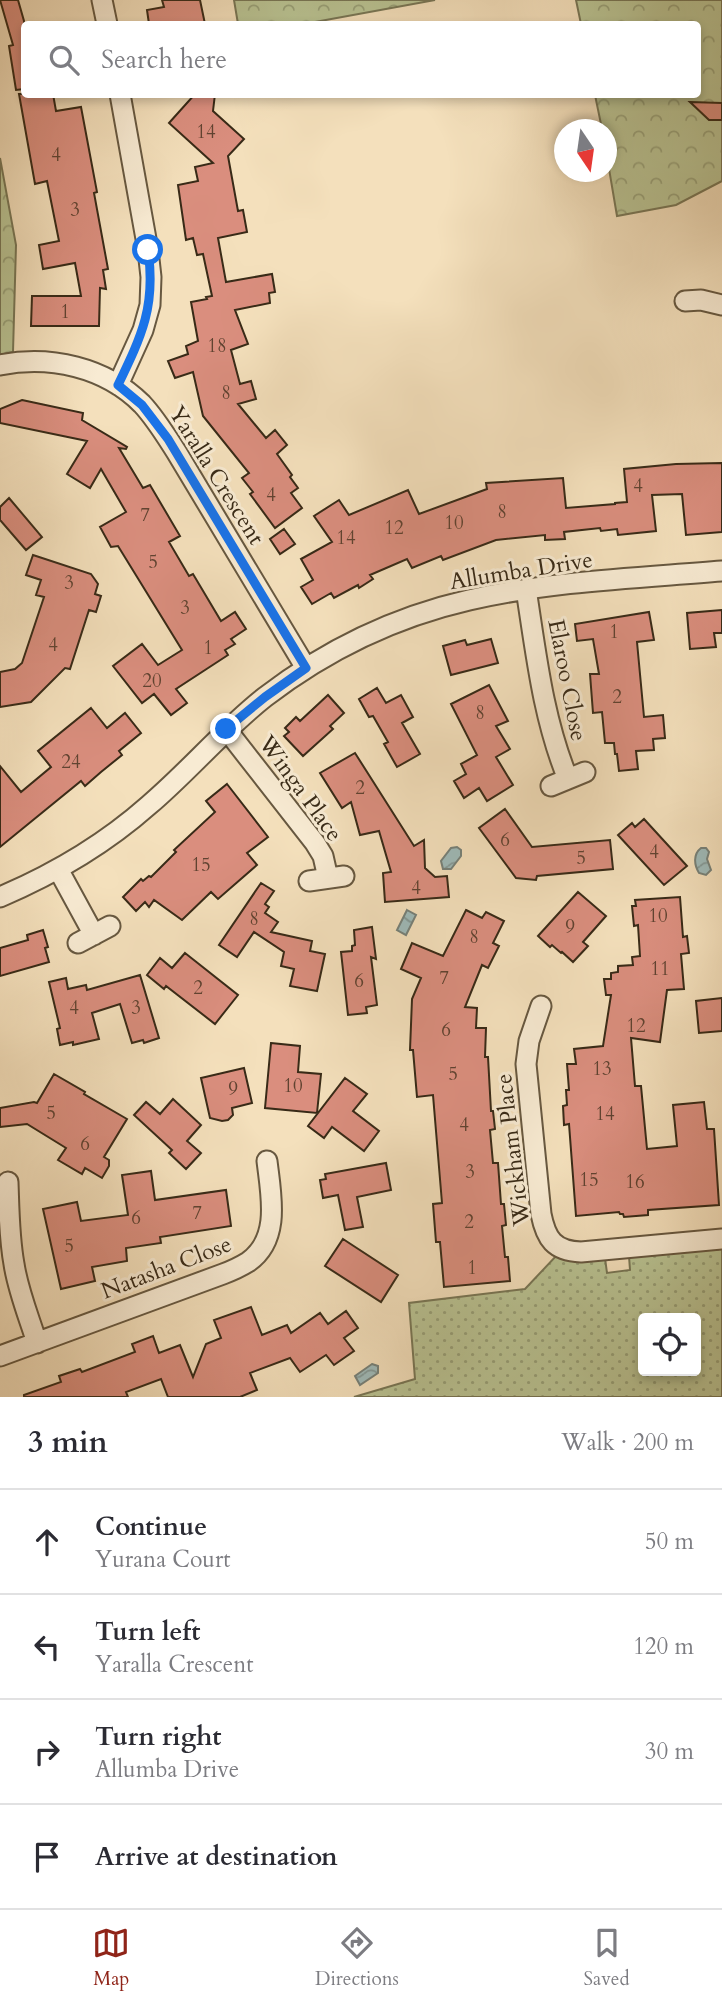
<!DOCTYPE html>
<meta charset="utf-8">
<style>
:root{--surface:#fff;--page:#f7f7f7;--text:#2b2b33;--muted:#7c7c81;--line:#e1e1e2;--accent:#8f2418}
body{margin:0;font-family:Cardo,serif;background:var(--page);color:var(--text)}
.controls{position:absolute;right:21px;bottom:21px;display:grid;overflow:hidden;border-radius:7px;box-shadow:0 4px 10px #0003}
.controls button{width:63px;height:63px;display:grid;place-items:center;padding:0;border:0;border-bottom:2px solid var(--line);background:var(--surface);color:var(--text);font:35px sans-serif}
.compass{position:absolute;left:554px;top:119px;width:63px;height:63px;border-radius:50%;background:var(--surface);box-shadow:0 4px 10px #0003;rotate:167deg}
.stop{position:absolute;width:21px;height:21px;margin:-16px;border:5px solid #1a73e8;border-radius:50%;background:#fff}
.stop.end{background:#1a73e8;border-color:#fff;box-shadow:0 2px 7px #0008}
.list{margin:0;padding:0;list-style:none}
h2{display:flex;justify-content:space-between;align-items:center;height:91px;margin:0;padding:0 28px;font-size:30px}
h2 small{font-size:23px;font-weight:400;color:var(--muted)}
.list li{display:grid;grid-template-columns:46px 1fr auto;gap:21px;align-items:center;box-sizing:border-box;height:105px;padding:0 28px;border-top:2px solid var(--line)}
.list b{display:block;font-size:26px;white-space:nowrap}
.list p{margin:0;font-size:23px;white-space:nowrap;color:var(--muted)}
.list em{font-size:23px;font-style:normal;color:var(--muted)}
.icon{flex:none;width:38px;height:38px;fill:none;stroke:currentColor;stroke-width:2;stroke-linecap:round;stroke-linejoin:round}
.map{position:relative;flex:none;width:722px;height:1397px;overflow:hidden}
.search{position:absolute;background:var(--surface);box-shadow:0 4px 10px #0003;left:21px;right:21px;top:21px;height:77px;display:flex;align-items:center;gap:18px;box-sizing:border-box;padding:0 24px;border-radius:7px;color:var(--muted);font-size:26px}
.sheet{height:511px;background:var(--surface)}
nav{display:flex;justify-content:space-around;align-items:center;box-sizing:border-box;height:98px;border-top:2px solid var(--line);background:var(--surface);font-size:19px;color:var(--muted)}
nav a{display:grid;justify-items:center;gap:4px}
nav .on{color:var(--accent)}
.map>svg:first-child{display:block}
.grass{fill:url(#grass-dots);stroke:#787655;stroke-width:2;fill-rule:evenodd}
.forest{fill:url(#forest-crowns);stroke:#787655;stroke-width:2}
.water{fill:url(#water-waves);stroke:#768179;stroke-width:2}
.building{fill:#da8e7e;stroke:#382a17;stroke-width:2}
.lines{fill:none;stroke-linecap:round;stroke-linejoin:round}
.minor-casing{stroke:#675840;stroke-width:23}
.minor{stroke:#f8ebd3;stroke-width:19}
.route{stroke:#1a73e8;stroke-width:9}
.labels{text-anchor:middle;stroke-width:6;stroke-linejoin:round;paint-order:stroke}
.number-label{font-size:19px;fill:#604331}
.street-label{font-size:23px;fill:#382a17;stroke:#f8ebd3}
</style>
<div class="map">
<svg width="722" height="1397" viewBox="0 0 722 1397">
<defs>
<pattern id="grass-dots" width="8" height="8" patternUnits="userSpaceOnUse" patternTransform="scale(1.75)"><rect width="8" height="8" fill="#b9c393"/><path d="M2 2h.1M6 6h.1" fill="none" stroke="#979f77" stroke-width="1.8" stroke-linecap="round"/></pattern>
<pattern id="forest-crowns" width="20" height="18" patternUnits="userSpaceOnUse" patternTransform="scale(1.75)"><rect width="20" height="18" fill="#b9c393"/><path d="M2 6a3 3 0 1 1 6 0M12 15a3 3 0 1 1 6 0" fill="none" stroke="#979f77"/></pattern>
<pattern id="water-waves" width="16" height="10" patternUnits="userSpaceOnUse" patternTransform="scale(1.75)"><rect width="16" height="10" fill="#9fbbba"/><path d="M0 5q4-4 8 0t8 0" fill="none" stroke="#839896"/></pattern>
</defs>
<rect width="100%" height="100%" fill="#f4e0bc"/>
<filter id="stains"><feTurbulence type="fractalNoise" baseFrequency=".00286" numOctaves="4"/><feColorMatrix values="0 0 0 0 .2 0 0 0 0 .09 0 0 0 0 .02 0 0 0 .5 -.17"/></filter>
<radialGradient id="worn" r=".72"><stop offset=".6" stop-color="#630" stop-opacity="0"/><stop offset="1" stop-color="#630" stop-opacity=".3"/></radialGradient>
<path class="grass" d="M 722,1248 L 722,1397 L 354,1397 L 415,1379 L 409,1303 L 525,1289 L 557,1255 L 605,1258 L 607,1273 L 630,1270 L 629,1256 ZM 643,1318 L 696,1318 L 696,1371 L 643,1371 Z"/>
<path class="forest" d="M 234,0 L 435,0 L 304,24 L 238,24 Z
M 576,0 L 722,0 L 722,181 L 676,205 L 617,216 L 607,157 L 606,130 L 602,129 L 595,95 L 698,94 L 698,24 L 581,24 Z
M 0,158 L 16,245 L 13,352 L 0,355 Z"/>
<path class="water" d="M 457,847 L 461,850 L 461,856 L 451,869 L 443,869 L 441,861 L 451,848 Z
M 701,848 L 706,848 L 709,852 L 707,859 L 711,870 L 706,875 L 699,873 C 694,865 693,854 701,848 Z
M 407,910 L 416,915 L 406,935 L 397,930 Z
M 372,1364 L 378,1366 L 378,1373 L 360,1385 L 355,1376 Z"/>
<path class="building" d="M 0,0 L 18,0 L 24,21 L 24,89 L 16,90 L 9,46 L 13,45 Z
M 162,0 L 200,0 L 205,24 L 149,24 L 147,10 L 164,7 Z
M 19,94 L 53,94 L 56,111 L 81,107 L 97,192 L 94,193 L 108,269 L 103,270 L 106,289 L 100,288 L 99,326 L 31,326 L 32,296 L 81,296 L 75,263 L 43,269 L 39,245 L 59,241 L 47,181 L 35,184 Z
M 195,94 L 215,94 L 213,111 L 244,139 L 228,156 L 238,211 L 243,210 L 247,232 L 218,238 L 226,282 L 272,274 L 275,292 L 269,293 L 270,303 L 235,310 L 248,344 L 231,350 L 240,384 L 251,381 L 256,399 L 238,404 L 266,438 L 275,430 L 287,445 L 277,454 L 292,475 L 290,477 L 298,488 L 291,493 L 302,508 L 275,528 L 250,494 L 253,492 L 242,478 L 249,473 L 203,416 L 193,372 L 175,378 L 168,361 L 188,354 L 186,346 L 198,341 L 191,302 L 207,299 L 206,297 L 212,296 L 203,254 L 197,255 L 193,238 L 186,240 L 178,185 L 198,181 L 195,167 L 213,163 L 169,123 Z
M 690,102 L 722,103 L 722,120 L 709,120 Z
M 22,400 L 83,413 L 82,420 L 127,447 L 126,449 L 119,448 L 143,488 L 150,485 L 180,536 L 169,542 L 189,576 L 193,574 L 221,621 L 235,612 L 246,629 L 231,639 L 235,644 L 225,650 L 228,655 L 176,689 L 187,703 L 171,715 L 154,694 L 142,703 L 113,666 L 142,644 L 158,665 L 182,650 L 118,546 L 111,547 L 100,527 L 126,512 L 101,469 L 90,488 L 67,474 L 87,441 L 0,423 L 0,409 Z
M 722,463 L 722,532 L 686,535 L 682,494 L 652,495 L 656,531 L 618,535 L 617,529 L 601,531 L 600,528 L 564,532 L 565,539 L 545,540 L 545,535 L 496,540 L 443,560 L 441,556 L 412,568 L 407,559 L 370,575 L 373,579 L 359,588 L 358,585 L 334,598 L 331,593 L 312,604 L 301,587 L 313,580 L 301,559 L 332,542 L 314,516 L 339,500 L 349,515 L 408,490 L 419,514 L 487,489 L 486,483 L 563,478 L 566,508 L 615,504 L 615,503 L 627,502 L 624,469 L 676,464 Z
M 9,498 L 42,537 L 26,550 L 0,520 L 0,507 Z
M 284,529 L 295,544 L 280,554 L 270,539 Z
M 33,555 L 91,574 L 98,584 L 95,594 L 101,596 L 96,612 L 89,610 L 70,669 L 65,668 L 31,702 L 0,707 L 0,672 L 15,669 L 22,663 L 44,597 L 36,595 L 41,580 L 26,575 Z
M 722,610 L 722,633 L 714,633 L 716,647 L 690,649 L 687,613 Z
M 649,612 L 654,640 L 637,642 L 644,717 L 663,715 L 665,738 L 653,739 L 654,750 L 636,751 L 638,769 L 619,771 L 617,754 L 615,754 L 614,743 L 605,743 L 602,712 L 593,713 L 590,674 L 599,674 L 593,639 L 577,641 L 575,624 Z
M 491,639 L 498,663 L 451,675 L 443,646 L 465,640 L 467,645 Z
M 489,685 L 508,721 L 496,726 L 510,749 L 496,757 L 513,785 L 487,801 L 479,788 L 464,798 L 454,781 L 466,774 L 461,764 L 477,755 L 451,704 Z
M 377,688 L 386,703 L 401,695 L 413,717 L 402,723 L 420,754 L 397,767 L 384,744 L 388,742 L 373,716 L 369,717 L 359,699 Z
M 328,695 L 344,713 L 330,726 L 333,729 L 303,756 L 284,736 L 289,732 L 285,728 L 296,717 L 300,721 Z
M 91,708 L 107,728 L 125,713 L 141,733 L 119,751 L 122,755 L 101,772 L 85,786 L 81,781 L 0,847 L 0,766 L 21,792 L 51,767 L 38,751 Z
M 355,753 L 414,846 L 424,840 L 425,868 L 435,877 L 447,876 L 449,897 L 385,902 L 383,873 L 391,872 L 379,831 L 360,835 L 351,802 L 342,808 L 320,773 Z
M 227,784 L 268,837 L 247,853 L 257,865 L 218,899 L 211,892 L 182,920 L 154,900 L 149,907 L 145,902 L 136,911 L 123,897 L 141,879 L 143,881 L 149,876 L 151,877 L 176,852 L 174,850 L 215,812 L 206,801 Z
M 505,809 L 532,847 L 610,840 L 613,869 L 537,876 L 536,880 L 516,878 L 479,828 Z
M 644,819 L 687,866 L 664,885 L 618,835 L 632,823 L 635,827 Z
M 261,883 L 274,891 L 265,904 L 269,907 L 265,913 L 278,922 L 271,932 L 312,941 L 310,951 L 325,954 L 317,991 L 290,986 L 294,969 L 281,966 L 284,952 L 254,932 L 237,957 L 219,945 Z
M 578,892 L 606,916 L 583,942 L 588,946 L 573,962 L 562,952 L 561,953 L 552,945 L 550,947 L 538,936 Z
M 680,897 L 683,937 L 687,936 L 689,953 L 681,954 L 684,989 L 667,990 L 660,1042 L 631,1038 L 635,1086 L 641,1086 L 647,1149 L 677,1146 L 673,1105 L 704,1102 L 707,1129 L 714,1129 L 719,1205 L 648,1210 L 648,1215 L 624,1217 L 623,1214 L 620,1214 L 619,1212 L 576,1216 L 569,1124 L 564,1125 L 563,1106 L 567,1105 L 566,1090 L 569,1090 L 567,1064 L 576,1064 L 574,1049 L 603,1046 L 611,995 L 606,995 L 604,979 L 611,979 L 611,973 L 618,972 L 618,966 L 633,965 L 632,957 L 640,956 L 638,925 L 634,926 L 632,906 L 636,906 L 635,900 Z
M 466,910 L 482,918 L 486,912 L 504,921 L 493,943 L 499,946 L 488,968 L 482,965 L 465,1007 L 477,1008 L 476,1028 L 486,1028 L 485,1057 L 488,1057 L 491,1111 L 493,1111 L 495,1129 L 490,1130 L 493,1163 L 498,1163 L 501,1204 L 504,1204 L 506,1225 L 502,1226 L 505,1257 L 508,1257 L 510,1281 L 444,1287 L 440,1242 L 436,1242 L 433,1204 L 442,1203 L 433,1095 L 417,1097 L 413,1050 L 410,1050 L 412,999 L 421,978 L 401,969 L 412,943 L 443,956 Z
M 372,927 L 376,959 L 371,957 L 377,1005 L 366,1007 L 367,1013 L 348,1015 L 341,952 L 352,951 L 352,946 L 355,945 L 354,930 Z
M 43,930 L 48,947 L 45,948 L 49,962 L 0,976 L 0,948 L 28,940 L 27,935 Z
M 185,953 L 238,995 L 215,1024 L 166,986 L 164,989 L 147,975 L 160,958 L 172,968 Z
M 140,975 L 159,1038 L 144,1043 L 143,1040 L 132,1043 L 120,1004 L 92,1013 L 99,1039 L 73,1045 L 73,1042 L 60,1045 L 57,1029 L 60,1028 L 49,982 L 66,978 L 68,989 L 86,985 L 87,990 Z
M 722,998 L 722,1031 L 699,1033 L 696,1001 Z
M 271,1043 L 300,1046 L 298,1072 L 321,1074 L 317,1113 L 265,1108 Z
M 244,1068 L 252,1103 L 232,1108 L 233,1115 L 228,1120 L 222,1121 L 210,1118 L 201,1078 Z
M 54,1074 L 85,1092 L 84,1094 L 127,1119 L 104,1157 L 109,1160 L 109,1166 L 102,1178 L 85,1168 L 82,1174 L 58,1160 L 66,1148 L 27,1124 L 0,1127 L 0,1108 L 34,1102 L 37,1103 Z
M 345,1078 L 367,1094 L 353,1111 L 379,1131 L 364,1151 L 332,1127 L 324,1138 L 308,1126 Z
M 173,1099 L 201,1125 L 187,1141 L 201,1153 L 186,1169 L 169,1153 L 172,1150 L 134,1115 L 146,1102 L 160,1114 Z
M 386,1163 L 391,1190 L 357,1197 L 363,1227 L 345,1230 L 338,1195 L 323,1198 L 320,1180 L 326,1179 L 325,1174 Z
M 151,1171 L 155,1200 L 226,1190 L 231,1226 L 160,1237 L 161,1243 L 126,1248 L 127,1261 L 92,1267 L 95,1281 L 61,1289 L 43,1209 L 77,1202 L 81,1221 L 128,1215 L 122,1175 Z
M 343,1239 L 398,1275 L 381,1302 L 325,1266 Z
M 251,1307 L 262,1335 L 287,1325 L 291,1333 L 320,1313 L 328,1324 L 346,1311 L 358,1328 L 344,1338 L 354,1351 L 334,1365 L 326,1355 L 300,1372 L 290,1358 L 250,1373 L 257,1390 L 240,1397 L 168,1397 L 161,1379 L 126,1392 L 128,1397 L 24,1397 L 24,1395 L 61,1382 L 59,1376 L 80,1369 L 82,1372 L 135,1352 L 132,1344 L 153,1336 L 159,1353 L 180,1345 L 193,1377 L 206,1344 L 221,1338 L 214,1320 Z"/>
<g class="lines">
<g class="minor-casing">
<path id="minor" d="M 102,0 L 107,24
M 685,301 L 701,300 L 722,305
M 0,365 C 50,355 105,367 142,404 C 156,419 166,436 177,453 L 306,668
M 118,385 L 143,330 L 150,305 L 151,277 L 148,250 L 120,94
M 526,589 C 536,653 543,719 568,779
M 226,729 L 315,843 L 323,856 L 328,878
M 551,786 L 585,772
M 58,869 L 94,935
M 309,881 L 344,876
M 0,897 C 54,874 105,844 149,805 C 189,771 223,730 265,697 C 325,651 395,617 469,600 C 552,581 638,578 722,571
M 78,943 L 110,926
M 541,1006 L 529,1041 L 526,1064 L 541,1214 C 546,1239 554,1251 581,1252 L 722,1239
M 8,1182 C 9,1209 9,1237 14,1264 C 18,1291 29,1317 37,1343
M 0,1356 L 223,1274 C 231,1271 240,1267 248,1262 C 281,1239 271,1195 267,1161"/>
</g>
<use href="#minor" class="minor"/>
</g>
<g class="lines">
<path class="route" d="M 148,250 C 156,306 142,335 118,385 L 142,405 L 168,439 L 306,668 L 265,697 L 226,729"/>
</g>
<g class="labels">
<g class="number-label">
<text x="206" y="138">14</text>
<text x="56" y="161">4</text>
<text x="75" y="216">3</text>
<text x="65" y="318">1</text>
<text x="217" y="352">18</text>
<text x="226" y="399">8</text>
<text x="638" y="492">4</text>
<text x="271" y="501">4</text>
<text x="502" y="518">8</text>
<text x="145" y="521">7</text>
<text x="454" y="529">10</text>
<text x="394" y="534">12</text>
<text x="346" y="544">14</text>
<text x="153" y="568">5</text>
<text x="69" y="589">3</text>
<text x="185" y="614">3</text>
<text x="614" y="638">1</text>
<text x="53" y="651">4</text>
<text x="208" y="654">1</text>
<text x="152" y="687">20</text>
<text x="617" y="703">2</text>
<text x="480" y="719">8</text>
<text x="71" y="768">24</text>
<text x="360" y="794">2</text>
<text x="505" y="846">6</text>
<text x="654" y="858">4</text>
<text x="581" y="864">5</text>
<text x="201" y="871">15</text>
<text x="416" y="894">4</text>
<text x="658" y="922">10</text>
<text x="254" y="925">8</text>
<text x="570" y="933">9</text>
<text x="474" y="943">8</text>
<text x="660" y="975">11</text>
<text x="444" y="984">7</text>
<text x="359" y="987">6</text>
<text x="198" y="994">2</text>
<text x="74" y="1014">4</text>
<text x="136" y="1014">3</text>
<text x="636" y="1032">12</text>
<text x="446" y="1036">6</text>
<text x="602" y="1075">13</text>
<text x="453" y="1080">5</text>
<text x="293" y="1092">10</text>
<text x="233" y="1095">9</text>
<text x="51" y="1119">5</text>
<text x="605" y="1120">14</text>
<text x="464" y="1131">4</text>
<text x="85" y="1150">6</text>
<text x="470" y="1178">3</text>
<text x="589" y="1186">15</text>
<text x="635" y="1188">16</text>
<text x="197" y="1219">7</text>
<text x="136" y="1224">6</text>
<text x="469" y="1228">2</text>
<text x="69" y="1252">5</text>
<text x="472" y="1274">1</text>
</g>
<g class="street-label">
<text transform="translate(217 475) rotate(58)" y="8">Yaralla Crescent</text>
<text transform="translate(521 570) rotate(-9)" y="8">Allumba Drive</text>
<text transform="translate(568 680) rotate(79)" y="8">Elaroo Close</text>
<text transform="translate(301 788) rotate(54)" y="8">Winga Place</text>
<text transform="translate(512 1150) rotate(-97)" y="8">Wickham Place</text>
<text transform="translate(166 1267) rotate(-21)" y="8">Natasha Close</text>
</g>
</g>
<rect width="100%" height="100%" filter="url(#stains)"/>
<rect width="100%" height="100%" fill="url(#worn)"/>
</svg>
<div class="controls">
<button><svg class="icon" aria-label="locate" viewBox="0 0 24 24"><circle cx="12" cy="12" r="6"/><path d="M12 2v4M12 18v4M2 12h4M18 12h4"/></svg></button>
</div>
<svg class="compass" viewBox="-18 -18 36 36"><path d="M0-13l5 13h-10z" fill="#e53935"/><path d="M0 13l5-13h-10z" fill="#7c7c81"/></svg>
<div class="stop" style="left:148px;top:250px"></div>
<div class="stop end" style="left:226px;top:729px"></div>
<div class="search"><svg class="icon" aria-label="search" viewBox="0 0 24 24"><circle cx="10" cy="10" r="6"/><path d="M15 15l6 6"/></svg>Search here</div>
</div>
<section class="sheet">
<h2>3 min<small>Walk · 200 m</small></h2>
<ul class="list">
<li><svg class="icon" aria-label="ahead" viewBox="0 0 24 24"><path d="M12 20V5M6 11l6-6 6 6"/></svg><div><b>Continue</b><p>Yurana Court</p></div><em>50 m</em></li>
<li><svg class="icon" aria-label="left" viewBox="0 0 24 24"><path d="M17 20v-9H6M10 6l-5 5 5 5"/></svg><div><b>Turn left</b><p>Yaralla Crescent</p></div><em>120 m</em></li>
<li><svg class="icon" aria-label="right" viewBox="0 0 24 24"><path d="M7 20v-9h11M14 6l5 5-5 5"/></svg><div><b>Turn right</b><p>Allumba Drive</p></div><em>30 m</em></li>
<li><svg class="icon" aria-label="arrive" viewBox="0 0 24 24"><path d="M6 21V4h12l-3 4 3 4H6"/></svg><div><b>Arrive at destination</b></div></li>
</ul>
</section>
<nav>
<a class="on"><svg class="icon" aria-label="map" viewBox="0 0 24 24"><path d="M3 6l6-2 6 2 6-2v14l-6 2-6-2-6 2zM9 4v14M15 6v14"/></svg>Map</a>
<a><svg class="icon" aria-label="directions" viewBox="0 0 24 24"><path d="M12 3l9 9-9 9-9-9zM9 14v-3h6M13 9l2 2-2 2"/></svg>Directions</a>
<a><svg class="icon" aria-label="saved" viewBox="0 0 24 24"><path d="M7 4h10v16l-5-4-5 4z"/></svg>Saved</a>
</nav>
